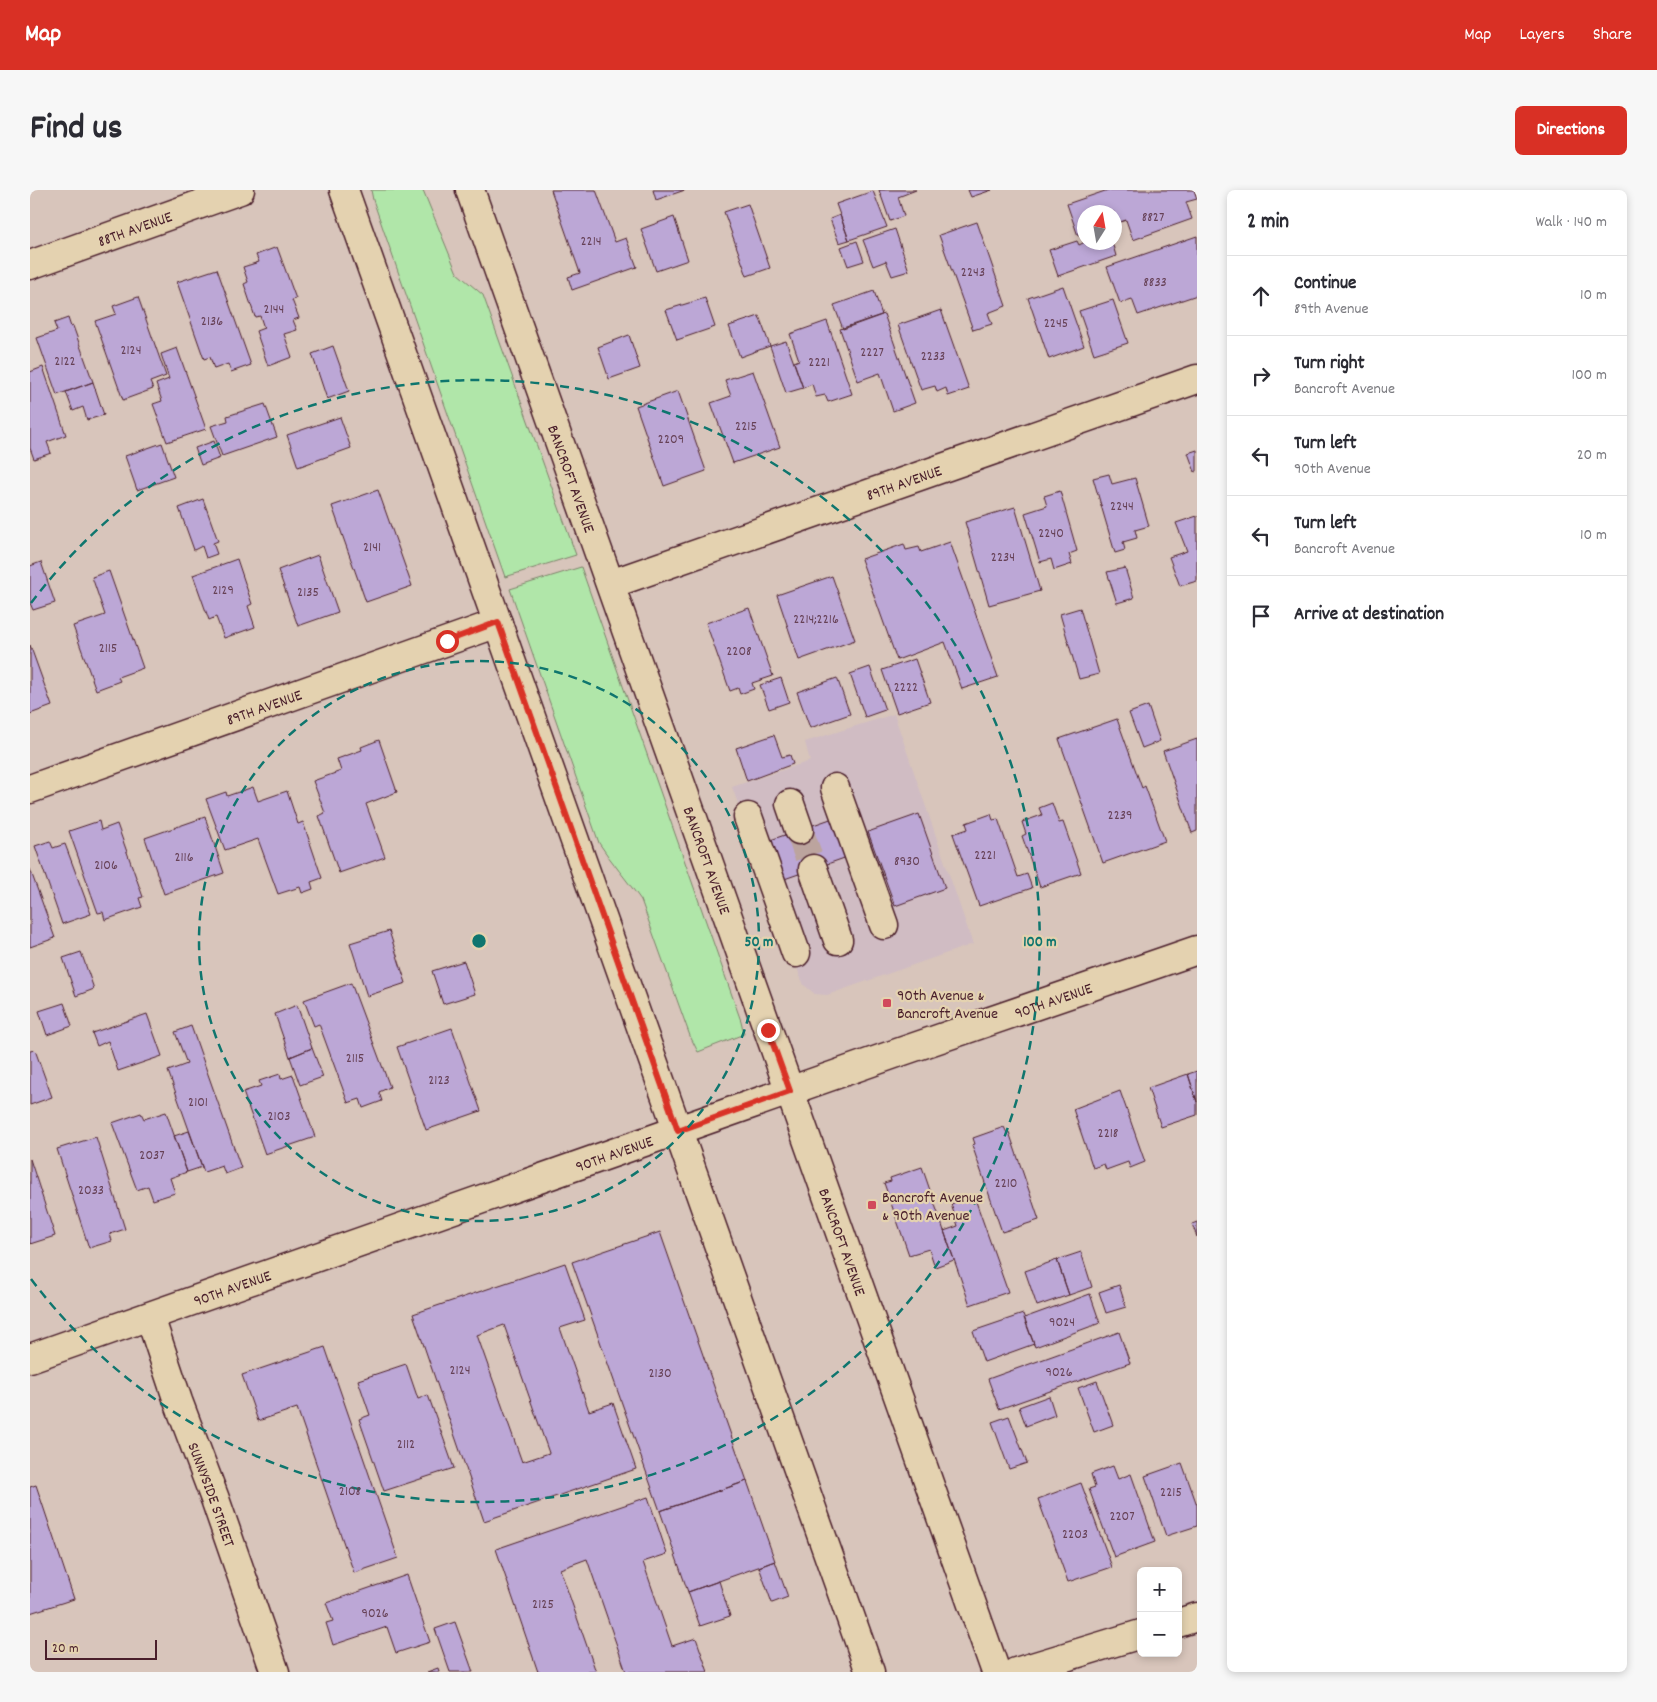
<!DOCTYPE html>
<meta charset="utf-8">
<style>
:root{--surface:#fff;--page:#f7f7f7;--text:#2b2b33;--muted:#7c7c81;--line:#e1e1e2;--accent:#d93025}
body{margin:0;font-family:Dekko,sans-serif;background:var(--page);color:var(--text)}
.controls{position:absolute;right:15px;bottom:15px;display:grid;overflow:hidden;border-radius:8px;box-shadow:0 2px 8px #0003}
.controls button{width:45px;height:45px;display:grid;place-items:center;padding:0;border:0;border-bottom:1px solid var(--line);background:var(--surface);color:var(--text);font:25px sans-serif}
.compass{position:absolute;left:1047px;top:15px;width:45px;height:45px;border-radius:50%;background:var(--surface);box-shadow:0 2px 8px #0003;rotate:11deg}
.scale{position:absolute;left:15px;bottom:12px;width:112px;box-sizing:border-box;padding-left:5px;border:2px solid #4a1f2b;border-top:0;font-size:14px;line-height:18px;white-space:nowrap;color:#4a1f2b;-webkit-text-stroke:4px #e4d2b0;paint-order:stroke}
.stop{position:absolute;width:15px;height:15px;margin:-11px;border:4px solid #d93025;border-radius:50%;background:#fff}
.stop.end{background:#d93025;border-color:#fff;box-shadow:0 1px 5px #0008}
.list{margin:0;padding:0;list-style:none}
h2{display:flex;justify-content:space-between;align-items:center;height:65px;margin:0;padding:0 20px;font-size:21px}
h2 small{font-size:16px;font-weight:400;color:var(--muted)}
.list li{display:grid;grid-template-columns:32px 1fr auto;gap:15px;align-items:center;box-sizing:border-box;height:80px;padding:0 20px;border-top:1px solid var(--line)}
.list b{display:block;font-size:19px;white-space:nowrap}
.list p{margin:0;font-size:16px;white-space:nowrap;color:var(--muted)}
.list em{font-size:16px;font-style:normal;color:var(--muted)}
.icon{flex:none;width:28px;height:28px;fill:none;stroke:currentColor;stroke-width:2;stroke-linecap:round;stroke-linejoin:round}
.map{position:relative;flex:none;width:1167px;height:1482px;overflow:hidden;border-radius:8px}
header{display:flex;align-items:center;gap:30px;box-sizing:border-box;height:70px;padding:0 25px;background:var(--accent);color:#fff}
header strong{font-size:24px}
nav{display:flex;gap:28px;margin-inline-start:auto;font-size:18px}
.intro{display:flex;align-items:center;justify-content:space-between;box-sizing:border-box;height:120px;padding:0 30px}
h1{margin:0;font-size:35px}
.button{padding:12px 22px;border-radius:8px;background:var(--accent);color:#fff;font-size:18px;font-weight:700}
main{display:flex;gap:30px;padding:0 30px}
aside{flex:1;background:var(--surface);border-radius:8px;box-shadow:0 2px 8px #0003}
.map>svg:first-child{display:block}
.built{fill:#d0bcc3}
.green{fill:#b0e6a9;stroke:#7d826a}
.building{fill:#bca7d6;stroke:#4a1f2b;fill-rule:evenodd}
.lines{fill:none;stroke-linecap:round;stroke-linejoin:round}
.minor-tunnel{stroke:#bca49e;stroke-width:28;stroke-dasharray:28 14;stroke-linecap:butt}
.minor-casing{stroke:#4a1f2b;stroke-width:31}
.major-casing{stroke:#4a1f2b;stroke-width:31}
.minor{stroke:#e4d2b0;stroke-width:28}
.major{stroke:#e4d2b0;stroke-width:28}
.route{stroke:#d93025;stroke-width:6}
.ring{fill:none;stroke:#0f766e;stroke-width:2.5;stroke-dasharray:9 6}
.poi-dot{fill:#d1495b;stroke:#e4d2b0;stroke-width:2}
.labels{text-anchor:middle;stroke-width:4.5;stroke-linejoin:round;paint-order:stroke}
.number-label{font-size:14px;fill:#664156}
.street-label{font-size:16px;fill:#4a1f2b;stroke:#e4d2b0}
.poi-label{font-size:16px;fill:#4a1f2b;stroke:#e4d2b0;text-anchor:start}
.centre{fill:#0f766e;stroke:#e4d2b0;stroke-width:2.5}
.ring-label{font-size:15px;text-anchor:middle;font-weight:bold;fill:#0f766e;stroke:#e4d2b0;stroke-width:4.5;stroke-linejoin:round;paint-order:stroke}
</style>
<header>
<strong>Map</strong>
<nav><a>Map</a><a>Layers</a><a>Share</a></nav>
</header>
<div class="intro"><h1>Find us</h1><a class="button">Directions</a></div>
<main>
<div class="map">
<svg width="1167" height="1482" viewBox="0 0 1167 1482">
<rect width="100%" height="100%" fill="#d8c5bb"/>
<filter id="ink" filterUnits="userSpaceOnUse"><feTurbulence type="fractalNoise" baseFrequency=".02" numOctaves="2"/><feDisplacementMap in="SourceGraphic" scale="10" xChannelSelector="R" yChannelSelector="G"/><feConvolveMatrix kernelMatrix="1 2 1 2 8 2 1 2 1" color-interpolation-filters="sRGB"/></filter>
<g filter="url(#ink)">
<path class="built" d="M 864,524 L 943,754 L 797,805 L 785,804 L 774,795 L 770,786 L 702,597 L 780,571 L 775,552 Z"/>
<path class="green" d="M 341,0 L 393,0 L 427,83 L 453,105 L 546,365 L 475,387 L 343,10 Z
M 551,377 L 711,831 L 714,844 L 668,862 L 660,846 L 611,710 C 597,690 582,673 569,653 L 480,399 Z"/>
<path class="building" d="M 521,0 L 566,0 L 585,52 L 596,48 L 607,77 L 542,100 L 538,87 L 550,83 Z
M 623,0 L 655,0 L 626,10 Z
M 849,0 L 886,0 L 868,7 L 874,26 L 860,31 Z
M 938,0 L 962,0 L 941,7 Z
M 1078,0 L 1164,0 L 1167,9 L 1156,12 L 1162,29 L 1103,50 L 1096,30 L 1084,34 L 1084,22 L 1054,22 L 1054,44 L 1048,46 L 1037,14 Z
M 843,1 L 857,37 L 819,50 L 806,14 Z
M 718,14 L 740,78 L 717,86 L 694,22 Z
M 810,25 L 819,50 L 809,53 L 800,29 Z
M 644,27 L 658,70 L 626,81 L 611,39 Z
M 947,32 L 976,116 L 958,123 L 962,134 L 943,140 L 909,45 Z
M 865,39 L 879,81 L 862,86 L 856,71 L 843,76 L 833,50 Z
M 1167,46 L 1167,105 L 1108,125 L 1102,109 L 1090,113 L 1077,77 Z
M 827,51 L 834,71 L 818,76 L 811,57 Z
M 1047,51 L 1049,55 L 1055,52 L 1082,52 L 1086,66 L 1028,86 L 1019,60 Z
M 247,57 L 266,109 L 262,110 L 269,128 L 263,130 L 267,140 L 254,144 L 262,167 L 238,176 L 226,141 L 234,138 L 230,126 L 225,127 L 214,94 L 218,92 L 213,77 L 229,72 L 226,65 Z
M 187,79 L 221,175 L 201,182 L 198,174 L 184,179 L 180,167 L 174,169 L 147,92 Z
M 1033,96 L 1054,156 L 1019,169 L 998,108 Z
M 844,101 L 852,125 L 813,139 L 804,115 Z
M 108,107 L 136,186 L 120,192 L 123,199 L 93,210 L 65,131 L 86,124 L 83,116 Z
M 675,108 L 685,137 L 647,150 L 636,120 Z
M 1083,110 L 1098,153 L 1064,164 L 1049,121 Z
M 911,120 L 939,199 L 918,206 L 916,198 L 907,202 L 905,196 L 891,200 L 868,135 Z
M 854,124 L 885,213 L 863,221 L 850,183 L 828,191 L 810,139 Z
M 729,126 L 740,156 L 710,167 L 699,136 Z
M 38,128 L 41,137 L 43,136 L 63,192 L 27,205 L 7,148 L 27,141 L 24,133 Z
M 797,131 L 822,204 L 798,212 L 795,205 L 786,207 L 782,194 L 773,198 L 764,172 L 769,170 L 760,144 Z
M 599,145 L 610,178 L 579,189 L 568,157 Z
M 756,151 L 773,198 L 756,203 L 740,156 Z
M 303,156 L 319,201 L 297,209 L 282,164 Z
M 147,158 L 176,239 L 137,252 L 123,214 L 132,211 L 126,194 L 139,189 L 131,164 Z
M 13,177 L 36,245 L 17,252 L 21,263 L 4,269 L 0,258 L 0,182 Z
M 723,181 L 750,257 L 703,273 L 681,213 L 701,206 L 695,190 Z
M 63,192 L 74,225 L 57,230 L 53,217 L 43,221 L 36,202 Z
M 648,201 L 676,281 L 634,296 L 606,216 Z
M 235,214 L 247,247 L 192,266 L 181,236 L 198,231 L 197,226 Z
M 310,227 L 321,258 L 268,277 L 257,245 Z
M 184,251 L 190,268 L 171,275 L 165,258 Z
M 132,253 L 144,287 L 107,300 L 95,266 Z
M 1167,260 L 1167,281 L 1165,282 L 1158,263 Z
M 1079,284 L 1082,294 L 1105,288 L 1119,336 L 1105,340 L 1107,348 L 1093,352 L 1095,360 L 1085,363 L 1063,288 Z
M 348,300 L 382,396 L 336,412 L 302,316 Z
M 1030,301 L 1047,361 L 1039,364 L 1042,374 L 1024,380 L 1021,369 L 1010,372 L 995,323 L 1017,316 L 1014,306 Z
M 173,309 L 188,351 L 183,353 L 187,364 L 176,368 L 172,356 L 164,360 L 149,318 Z
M 985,317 L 1010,401 L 959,415 L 935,332 Z
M 1167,326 L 1167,391 L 1150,396 L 1139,367 L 1157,361 L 1146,333 Z
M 920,352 L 968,487 L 932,499 L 915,452 L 867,470 L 831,369 L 874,354 L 876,360 L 889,357 L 891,362 Z
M 288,365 L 308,422 L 268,436 L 248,380 Z
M 207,369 L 222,414 L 218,416 L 225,437 L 194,448 L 186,427 L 179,430 L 163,385 Z
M 11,372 L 25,413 L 3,420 L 0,413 L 0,376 Z
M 1095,378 L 1104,408 L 1087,413 L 1077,382 Z
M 79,381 L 113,478 L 88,487 L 90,491 L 66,500 L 43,436 L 75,425 L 62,387 Z
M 802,386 L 825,450 L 769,470 L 747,405 Z
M 719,418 L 743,486 L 722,493 L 724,499 L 710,504 L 708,498 L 700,501 L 676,433 Z
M 1050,418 L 1069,484 L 1049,489 L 1030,424 Z
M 0,455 L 22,516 L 0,524 Z
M 885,469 L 900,512 L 867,523 L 852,480 Z
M 840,477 L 855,520 L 835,527 L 820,484 Z
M 751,488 L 759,512 L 739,519 L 730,495 Z
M 807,488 L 820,524 L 780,538 L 767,502 Z
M 1118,516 L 1130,551 L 1112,558 L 1099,523 Z
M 1087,529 L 1112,598 L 1115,596 L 1135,651 L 1073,673 L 1029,549 Z
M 744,545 L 752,567 L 760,565 L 763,574 L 717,591 L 706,558 Z
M 1167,549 L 1167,641 L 1162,643 L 1133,561 Z
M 349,550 L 367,602 L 336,614 L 355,667 L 309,683 L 289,626 L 295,623 L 283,591 L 311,581 L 307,569 L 332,560 L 331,557 Z
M 223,597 L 228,611 L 257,601 L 268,634 L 273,632 L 292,688 L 281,692 L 283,699 L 272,703 L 270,697 L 248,704 L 228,649 L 195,660 L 176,609 L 196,602 L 197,606 Z
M 1022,613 L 1029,633 L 1033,632 L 1051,683 L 1010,697 L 992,646 L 996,644 L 992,632 L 1012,625 L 1009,618 Z
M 889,624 L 915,698 L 865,716 L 838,642 Z
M 961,624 L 963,630 L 968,629 L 988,687 L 997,684 L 1002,698 L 949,716 L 923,644 L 938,639 L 936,633 Z
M 809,626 L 823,665 L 743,693 L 729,654 Z
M 175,627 L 194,683 L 134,704 L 115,648 Z
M 69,631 L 71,640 L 87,634 L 113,707 L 109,708 L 112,717 L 75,730 L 73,722 L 68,723 L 39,641 Z
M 20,651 L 23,658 L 35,654 L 61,724 L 32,734 L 5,656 Z
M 0,679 L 25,748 L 0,757 Z
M 359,741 L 376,793 L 337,806 L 320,753 Z
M 51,762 L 64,799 L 46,806 L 33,768 Z
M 434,771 L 445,804 L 413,814 L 402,781 Z
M 321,793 L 360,897 L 349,902 L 352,911 L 333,918 L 330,909 L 318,913 L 289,834 L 284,836 L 274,810 Z
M 34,813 L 42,836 L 17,845 L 9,821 Z
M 267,815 L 282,858 L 260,867 L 245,824 Z
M 117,824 L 132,866 L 88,881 L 78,851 L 67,856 L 62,843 Z
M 161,836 L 211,978 L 195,984 L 192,976 L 174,982 L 138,881 L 157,874 L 145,842 Z
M 422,838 L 451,921 L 396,940 L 367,857 Z
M 282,858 L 293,887 L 270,895 L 260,867 Z
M 5,860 L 22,907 L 0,915 L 0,861 Z
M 1167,881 L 1167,912 L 1158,884 Z
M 250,884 L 251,889 L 263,885 L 285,947 L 235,964 L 213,902 L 231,896 L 229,891 Z
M 1158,884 L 1167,912 L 1167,925 L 1131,937 L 1118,898 Z
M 1090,901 L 1115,972 L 1100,978 L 1098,972 L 1076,980 L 1074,974 L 1063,978 L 1043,919 Z
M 136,922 L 157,982 L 140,988 L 145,1003 L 123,1010 L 118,996 L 107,1000 L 82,933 L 111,923 L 114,929 Z
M 974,937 L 977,943 L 979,942 L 1009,1030 L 972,1042 L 942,955 L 945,954 L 943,948 Z
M 159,941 L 172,977 L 157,982 L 144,946 Z
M 66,947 L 95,1039 L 80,1044 L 82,1051 L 59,1058 L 27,959 Z
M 0,969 L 25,1046 L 0,1054 Z
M 892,977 L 924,1070 L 905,1077 L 899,1059 L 879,1065 L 854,993 L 861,991 L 860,988 Z
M 944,1006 L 978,1102 L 940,1115 L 914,1041 L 928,1036 L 921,1014 Z
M 1167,1032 L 1167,1047 L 1162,1034 Z
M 630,1042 L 717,1291 L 630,1321 L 542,1072 Z
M 1051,1062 L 1062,1097 L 1039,1105 L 1027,1070 Z
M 1027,1070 L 1039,1105 L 1007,1116 L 995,1081 Z
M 535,1073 L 555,1130 L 530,1138 L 559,1221 L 583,1213 L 606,1279 L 454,1331 L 383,1124 ZM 474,1135 L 519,1263 L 492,1272 L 447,1145 Z
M 1089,1095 L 1096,1117 L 1076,1123 L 1069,1102 Z
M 1060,1104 L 1070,1133 L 1005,1157 L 994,1128 Z
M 993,1124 L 1004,1154 L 954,1172 L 943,1141 Z
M 1089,1142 L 1100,1173 L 969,1219 L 958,1189 Z
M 295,1157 L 368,1368 L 324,1383 L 267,1218 L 228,1231 L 212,1185 Z
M 376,1174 L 388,1209 L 398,1205 L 424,1278 L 354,1301 L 329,1229 L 340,1225 L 328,1190 Z
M 1067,1191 L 1083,1235 L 1064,1242 L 1048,1198 Z
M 1019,1206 L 1025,1225 L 996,1236 L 989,1217 Z
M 979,1226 L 997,1273 L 979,1279 L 962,1232 Z
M 1152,1273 L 1167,1315 L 1167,1336 L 1136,1346 L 1115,1286 Z
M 1083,1276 L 1088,1289 L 1101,1284 L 1125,1352 L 1084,1367 L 1059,1299 L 1065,1297 L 1061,1284 Z
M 717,1291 L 745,1371 L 658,1402 L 630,1321 Z
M 1051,1293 L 1082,1377 L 1038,1392 L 1008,1309 Z
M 6,1295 L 44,1409 L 0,1423 L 0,1297 Z
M 618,1307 L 637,1364 L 613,1372 L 642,1456 L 666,1448 L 678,1482 L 596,1482 L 557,1369 L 530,1379 L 566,1482 L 508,1482 L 466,1359 Z
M 745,1371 L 758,1407 L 742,1413 L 729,1377 Z
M 377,1385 L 400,1452 L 366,1463 L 357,1437 L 303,1455 L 296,1433 L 303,1431 L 296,1413 Z
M 689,1391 L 700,1426 L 670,1436 L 658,1402 Z
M 425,1432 L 443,1482 L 420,1482 L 405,1439 Z
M 408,1478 L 409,1482 L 397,1482 Z"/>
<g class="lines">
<path class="minor-tunnel" d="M 769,640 L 783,679"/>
<g class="minor-casing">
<g id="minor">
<path id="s1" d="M 0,75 L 210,0"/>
<path id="s2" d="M 581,394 L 1167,189"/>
<path d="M 805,598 L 854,735"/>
<path id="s3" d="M 0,599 L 468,433"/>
<path d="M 760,614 L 769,640"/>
<path d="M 718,627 L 766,763"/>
<path d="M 783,679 L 808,750"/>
<path id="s4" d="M 120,1127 L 148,1211 L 185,1309 L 245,1482"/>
<path id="s5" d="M 0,1168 L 873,861 L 1167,760"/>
<path d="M 1148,1433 L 1167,1427"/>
<path d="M 986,1482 L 1111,1444"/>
</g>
</g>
<g class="major-casing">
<g id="major">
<path d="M 314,0 L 840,1482"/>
<path id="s6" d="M 440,0 L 966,1482"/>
</g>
</g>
<use href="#minor" class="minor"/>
<use href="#major" class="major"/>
</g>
</g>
<g class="lines" filter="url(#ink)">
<path class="route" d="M 417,451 L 468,432 L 648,941 L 760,901 L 738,840"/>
</g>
<g class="ring">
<circle cx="449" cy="751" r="280"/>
<path d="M1 413A561 561 0 1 1 1 1089"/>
</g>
<g class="poi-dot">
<rect x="852" y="808" width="10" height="10" rx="2.5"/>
<rect x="837" y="1010" width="10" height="10" rx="2.5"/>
</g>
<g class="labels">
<g class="number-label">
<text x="1123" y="31">8827</text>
<text x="561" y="55">2214</text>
<text x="943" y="86">2243</text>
<text x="1125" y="96">8833</text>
<text x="244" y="123">2144</text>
<text x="182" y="135">2136</text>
<text x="1026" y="137">2245</text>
<text x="101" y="164">2124</text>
<text x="842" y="166">2227</text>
<text x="903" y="170">2233</text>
<text x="35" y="175">2122</text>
<text x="789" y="176">2221</text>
<text x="716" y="240">2215</text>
<text x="641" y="253">2209</text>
<text x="1092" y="320">2244</text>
<text x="1021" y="347">2240</text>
<text x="342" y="361">2141</text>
<text x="973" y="371">2234</text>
<text x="193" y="404">2129</text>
<text x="278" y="406">2135</text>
<text x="786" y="433">2214;2216</text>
<text x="78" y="462">2115</text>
<text x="709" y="465">2208</text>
<text x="876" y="501">2222</text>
<text x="1090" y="629">2239</text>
<text x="955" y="669">2221</text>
<text x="154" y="671">2116</text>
<text x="877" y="675">8930</text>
<text x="76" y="679">2106</text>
<text x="325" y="872">2115</text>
<text x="409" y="894">2123</text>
<text x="168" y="916">2101</text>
<text x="249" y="930">2103</text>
<text x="1078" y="947">2218</text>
<text x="122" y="969">2037</text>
<text x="976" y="997">2210</text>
<text x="61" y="1004">2033</text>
<text x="1032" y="1136">9024</text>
<text x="430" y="1184">2124</text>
<text x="1029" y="1186">9026</text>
<text x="630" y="1187">2130</text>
<text x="376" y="1258">2112</text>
<text x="320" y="1305">2108</text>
<text x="1141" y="1306">2215</text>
<text x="1092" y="1330">2207</text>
<text x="1045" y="1348">2203</text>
<text x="513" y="1418">2125</text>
<text x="345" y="1427">9026</text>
</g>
<g class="street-label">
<text dy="6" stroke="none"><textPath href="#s1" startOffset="111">88TH AVENUE</textPath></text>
<text dy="6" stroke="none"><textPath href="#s6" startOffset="306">BANCROFT AVENUE</textPath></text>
<text dy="6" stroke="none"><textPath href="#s2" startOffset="310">89TH AVENUE</textPath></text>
<text dy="6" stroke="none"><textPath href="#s3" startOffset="248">89TH AVENUE</textPath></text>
<text dy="6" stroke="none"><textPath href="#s6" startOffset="711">BANCROFT AVENUE</textPath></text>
<text dy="6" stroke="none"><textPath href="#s5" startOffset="1084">90TH AVENUE</textPath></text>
<text dy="6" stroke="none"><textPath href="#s5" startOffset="619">90TH AVENUE</textPath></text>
<text dy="6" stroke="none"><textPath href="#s6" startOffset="1116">BANCROFT AVENUE</textPath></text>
<text dy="6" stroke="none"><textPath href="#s5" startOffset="214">90TH AVENUE</textPath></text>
<text dy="6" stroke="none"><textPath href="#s4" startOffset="188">SUNNYSIDE STREET</textPath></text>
</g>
<g class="poi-label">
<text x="867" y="810">90th Avenue &amp;<tspan x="867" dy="18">Bancroft Avenue</tspan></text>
<text x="852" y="1012">Bancroft Avenue<tspan x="852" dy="18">&amp; 90th Avenue</tspan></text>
</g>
</g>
<circle cx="449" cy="751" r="8" class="centre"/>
<g class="ring-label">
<text x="729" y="756">50 m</text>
<text x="1010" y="756">100 m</text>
</g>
</svg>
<div class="controls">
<button>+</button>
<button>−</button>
</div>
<svg class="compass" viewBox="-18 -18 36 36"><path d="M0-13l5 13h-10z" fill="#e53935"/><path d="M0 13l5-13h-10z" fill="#7c7c81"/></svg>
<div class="scale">20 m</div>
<div class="stop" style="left:417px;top:451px"></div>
<div class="stop end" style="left:738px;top:840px"></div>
</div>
<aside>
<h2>2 min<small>Walk · 140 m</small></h2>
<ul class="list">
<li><svg class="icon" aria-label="ahead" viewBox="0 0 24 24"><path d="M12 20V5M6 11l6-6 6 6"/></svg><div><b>Continue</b><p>89th Avenue</p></div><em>10 m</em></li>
<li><svg class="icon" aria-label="right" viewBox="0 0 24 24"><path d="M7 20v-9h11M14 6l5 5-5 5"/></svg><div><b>Turn right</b><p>Bancroft Avenue</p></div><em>100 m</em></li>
<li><svg class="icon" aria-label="left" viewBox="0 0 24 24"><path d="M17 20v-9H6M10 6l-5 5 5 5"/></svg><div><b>Turn left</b><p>90th Avenue</p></div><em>20 m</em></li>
<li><svg class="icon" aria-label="left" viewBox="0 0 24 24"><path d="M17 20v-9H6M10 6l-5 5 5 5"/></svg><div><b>Turn left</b><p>Bancroft Avenue</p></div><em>10 m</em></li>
<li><svg class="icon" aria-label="arrive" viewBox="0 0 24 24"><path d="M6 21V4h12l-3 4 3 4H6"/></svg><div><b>Arrive at destination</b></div></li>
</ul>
</aside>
</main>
